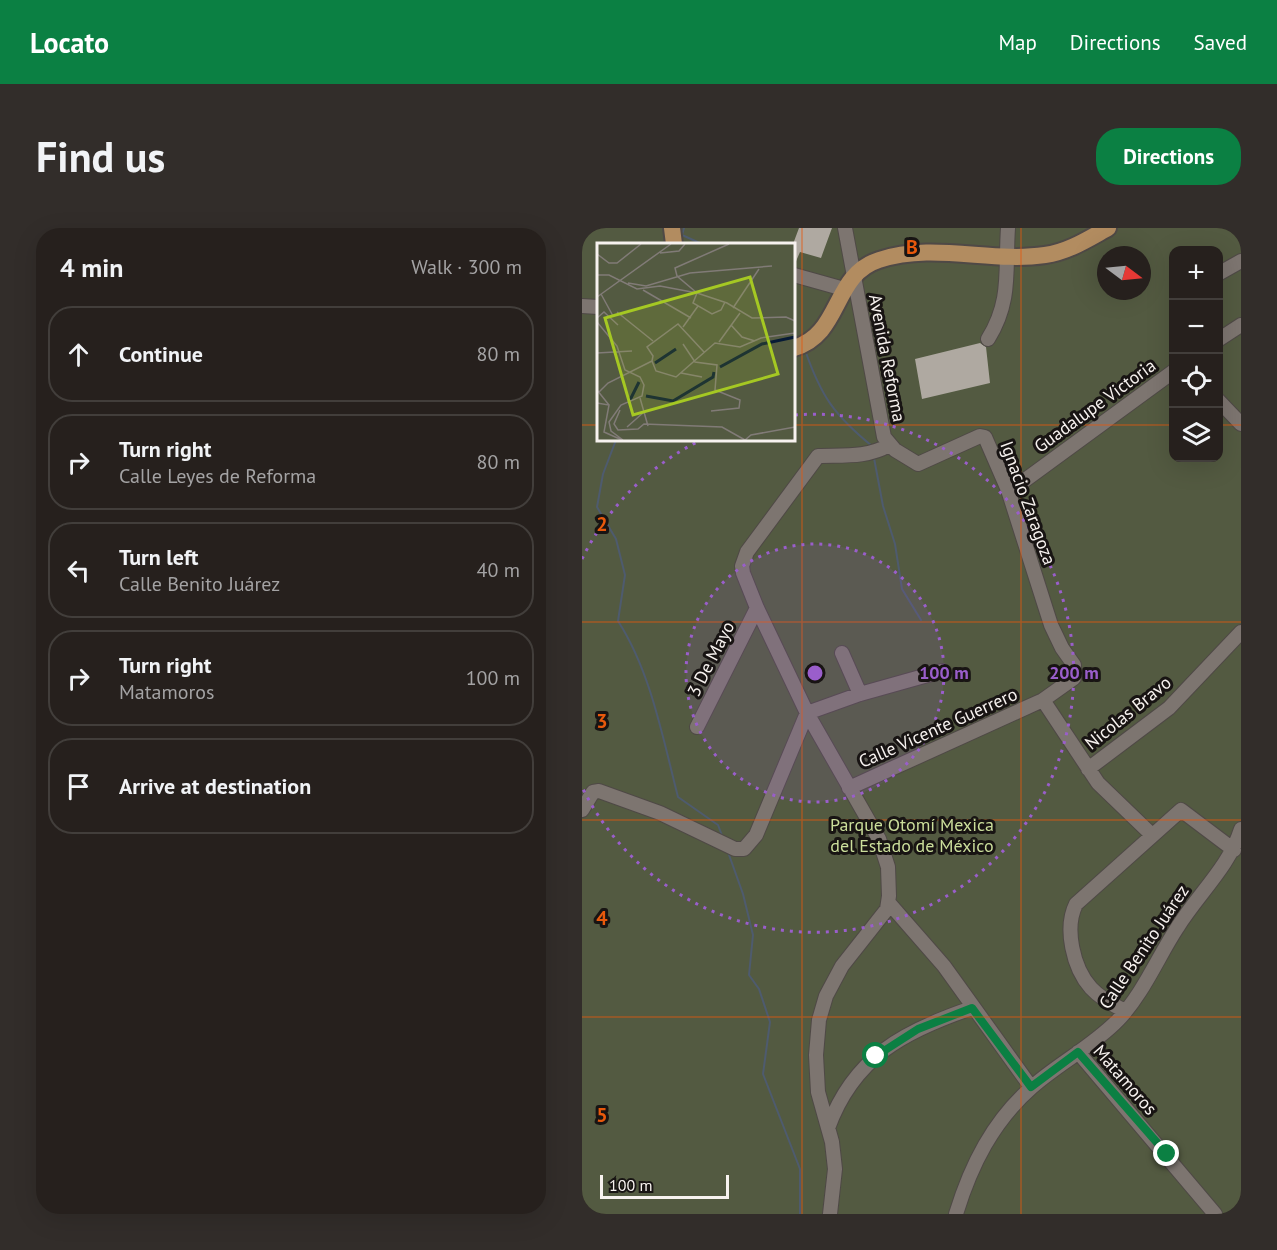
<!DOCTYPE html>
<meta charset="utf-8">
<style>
:root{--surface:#26201d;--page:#322d2a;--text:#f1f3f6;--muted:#a4a3a4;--line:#423e3b;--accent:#0b8043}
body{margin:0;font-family:"PT Sans",sans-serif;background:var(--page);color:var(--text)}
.controls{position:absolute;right:18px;top:18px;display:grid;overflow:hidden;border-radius:12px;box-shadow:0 6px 24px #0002}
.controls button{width:54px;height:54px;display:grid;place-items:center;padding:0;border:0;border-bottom:2px solid var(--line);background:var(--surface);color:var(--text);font:30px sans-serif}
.compass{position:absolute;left:515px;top:18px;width:54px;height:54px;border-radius:50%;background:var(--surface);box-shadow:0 6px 24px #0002;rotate:106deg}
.scale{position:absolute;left:18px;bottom:15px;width:129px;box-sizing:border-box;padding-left:6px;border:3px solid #f7f2ef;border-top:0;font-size:16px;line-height:21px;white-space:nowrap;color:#f7f2ef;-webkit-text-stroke:4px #181413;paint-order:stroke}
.stop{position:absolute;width:18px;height:18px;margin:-14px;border:4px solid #0b8043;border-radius:50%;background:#fff}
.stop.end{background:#0b8043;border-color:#fff;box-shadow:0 2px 6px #0008}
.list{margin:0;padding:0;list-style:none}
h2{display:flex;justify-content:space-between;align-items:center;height:78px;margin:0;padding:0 24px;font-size:26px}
h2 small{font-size:20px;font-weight:400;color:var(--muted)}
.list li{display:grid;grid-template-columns:39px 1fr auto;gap:18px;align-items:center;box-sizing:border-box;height:96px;margin:0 12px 12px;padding:0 12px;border:2px solid var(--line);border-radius:24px}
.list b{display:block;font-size:22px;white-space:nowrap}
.list p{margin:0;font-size:20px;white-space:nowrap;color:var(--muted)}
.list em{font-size:20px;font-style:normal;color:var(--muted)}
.icon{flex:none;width:33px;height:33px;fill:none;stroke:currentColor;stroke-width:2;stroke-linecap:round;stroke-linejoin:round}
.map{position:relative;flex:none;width:659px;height:986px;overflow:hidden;border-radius:24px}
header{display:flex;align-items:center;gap:36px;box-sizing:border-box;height:84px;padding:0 30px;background:var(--accent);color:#fff}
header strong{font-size:28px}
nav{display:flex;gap:33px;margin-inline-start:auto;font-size:21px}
.intro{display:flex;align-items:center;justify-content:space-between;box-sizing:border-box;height:144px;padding:0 36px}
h1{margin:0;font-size:42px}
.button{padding:15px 27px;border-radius:24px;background:var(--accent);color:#fff;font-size:21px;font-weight:700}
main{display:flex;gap:36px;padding:0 36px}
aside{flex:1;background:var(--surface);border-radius:24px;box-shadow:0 6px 24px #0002}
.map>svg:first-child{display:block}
.green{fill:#535a41;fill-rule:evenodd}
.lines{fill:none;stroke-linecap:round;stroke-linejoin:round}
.stream{stroke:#4e5b6e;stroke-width:2}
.building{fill:#afa9a1}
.minor-casing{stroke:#4f4946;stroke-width:16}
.major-casing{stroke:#4f4946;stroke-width:20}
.minor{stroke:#7d7570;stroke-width:14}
.major{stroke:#b28c60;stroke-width:16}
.route{stroke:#0b8043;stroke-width:8}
.grid{fill:none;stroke:#e8590c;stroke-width:1.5;stroke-opacity:0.55}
.ring{fill:none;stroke:#9a5ecb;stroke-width:3;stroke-dasharray:3 6}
.labels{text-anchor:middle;stroke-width:6;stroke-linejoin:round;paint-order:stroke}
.street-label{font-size:18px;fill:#f7f2ef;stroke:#181413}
.park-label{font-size:18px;fill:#cbde9b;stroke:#181413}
.inset-river{fill:none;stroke:#061a36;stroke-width:3}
.inset-road{fill:none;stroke:#817b77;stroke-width:1.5}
.view{fill:#a5c823;fill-opacity:0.15;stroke:#a5c823;stroke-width:3}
.inset-edge{fill:none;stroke:#f7f2ef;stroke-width:3}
.grid-label{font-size:20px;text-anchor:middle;font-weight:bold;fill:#e8590c;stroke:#181413;stroke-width:6;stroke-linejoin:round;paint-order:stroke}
.centre{fill:#9a5ecb;stroke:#181413;stroke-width:3}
.ring-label{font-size:18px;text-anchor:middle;font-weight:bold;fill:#9a5ecb;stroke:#181413;stroke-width:6;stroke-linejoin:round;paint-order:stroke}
</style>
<header>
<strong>Locato</strong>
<nav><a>Map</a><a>Directions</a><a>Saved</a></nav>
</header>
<div class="intro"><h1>Find us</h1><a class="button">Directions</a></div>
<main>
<aside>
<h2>4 min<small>Walk · 300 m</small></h2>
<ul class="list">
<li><svg class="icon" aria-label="ahead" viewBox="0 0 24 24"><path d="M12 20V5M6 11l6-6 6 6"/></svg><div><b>Continue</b></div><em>80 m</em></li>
<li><svg class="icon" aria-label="right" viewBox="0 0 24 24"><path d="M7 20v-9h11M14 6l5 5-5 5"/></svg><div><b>Turn right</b><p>Calle Leyes de Reforma</p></div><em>80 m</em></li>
<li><svg class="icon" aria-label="left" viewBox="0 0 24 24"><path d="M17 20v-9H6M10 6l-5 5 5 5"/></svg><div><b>Turn left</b><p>Calle Benito Juárez</p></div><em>40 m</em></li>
<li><svg class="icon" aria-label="right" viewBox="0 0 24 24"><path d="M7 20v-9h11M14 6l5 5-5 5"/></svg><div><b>Turn right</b><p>Matamoros</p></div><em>100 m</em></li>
<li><svg class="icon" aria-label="arrive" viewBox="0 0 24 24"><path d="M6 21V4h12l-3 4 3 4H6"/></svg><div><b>Arrive at destination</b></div></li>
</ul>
</aside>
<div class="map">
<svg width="659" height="986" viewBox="0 0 659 986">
<rect width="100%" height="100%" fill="#322b27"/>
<path class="green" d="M 0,0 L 659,0 L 659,986 L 0,986 ZM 16,16 L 212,16 L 212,212 L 16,212 ZM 592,22 L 636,22 L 636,230 L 592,230 ZM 524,27 L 560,27 L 560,63 L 524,63 Z"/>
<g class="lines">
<path class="stream" d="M 102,0 L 100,7 L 120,16
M 223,122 C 239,168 252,187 290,218
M 34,212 L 21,246 L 15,279 L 34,311 L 43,347 L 36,393 C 69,444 81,511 96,569 L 136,597 L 141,610
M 292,230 L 301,278 L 313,316 L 320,361 L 339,392
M 146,624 L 161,666 L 171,707 L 167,747 L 177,761 L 188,794 L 181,846 L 218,941 L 218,986"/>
</g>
<path class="building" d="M 217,0 L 250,0 L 239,30 L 218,24 L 212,38 L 211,16 Z
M 398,115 L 404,119 L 408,155 L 340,171 L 333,131 Z"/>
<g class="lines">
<g class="minor-casing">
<path id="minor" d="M 263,0 L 302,209 L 313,222 L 336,236 L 398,208 L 403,209 L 426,262 L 469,397 L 480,420 L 492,437 L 492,450 L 461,472 L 267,560
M 636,46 L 659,33
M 212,47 L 262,61
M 0,78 L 16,79
M 406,111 C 430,73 423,41 426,0
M 636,112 L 659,97
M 636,172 L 659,196
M 426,262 L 439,255 L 592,143
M 260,425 L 278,466
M 461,472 L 516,555 L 570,607
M 115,499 L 175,380
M 506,541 L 587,480 L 659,404
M 0,582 L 11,564 L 17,563 L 78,585 L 153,621 L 162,621 L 174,607 L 225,485 L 278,466 L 360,443
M 307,675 L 362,738 L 449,859
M 543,783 C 531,777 518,770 509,760 C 491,740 482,700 494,676 L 599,582 L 652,622
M 496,824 L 633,986
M 246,900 C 272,829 322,803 390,780
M 248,986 L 253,941 L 250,914 L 236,864 L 234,827 L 237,792 L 244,768 L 260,738 L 305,681 L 307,668 L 306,639 L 297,611 L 225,485 L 175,380 L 161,345 L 160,338 L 165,324 L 236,228 C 261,227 285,230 307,217
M 374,986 C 389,937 411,893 450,859 C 477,835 511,818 536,792 C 561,766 576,729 595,700 C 616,666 647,639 659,601"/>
</g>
<g class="major-casing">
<path id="major" d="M 90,0 L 92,16
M 212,120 C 260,106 250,47 297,32 C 351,14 409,35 463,27 C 486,24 506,11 526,0"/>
</g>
<use href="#minor" class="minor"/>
<use href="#major" class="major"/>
</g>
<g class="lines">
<path class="route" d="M 294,828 L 336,801 L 390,780 L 449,859 L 496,824 L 585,926"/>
</g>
<path class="grid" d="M 220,0 L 220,986M 439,0 L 439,986M 0,197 L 16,197M 212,197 L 592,197M 636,197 L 659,197M 0,394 L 659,394M 0,592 L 659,592M 0,789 L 659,789"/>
<circle cx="233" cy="445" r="129" fill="#9a5ecb" fill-opacity=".12"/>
<g class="ring">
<circle cx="233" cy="445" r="129"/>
<path d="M0 331A259 259 0 0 1 119 212M213 187A259 259 0 1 1 0 559"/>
</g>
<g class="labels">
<g class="street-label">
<text transform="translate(305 130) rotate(79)" y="6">Avenida Reforma</text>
<text transform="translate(513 178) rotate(-36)" y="6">Guadalupe Victoria</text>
<text transform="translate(446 275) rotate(70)" y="6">Ignacio Zaragoza</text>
<text transform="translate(129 431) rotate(-63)" y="6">3 De Mayo</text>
<text transform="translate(546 485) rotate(-39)" y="6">Nicolas Bravo</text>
<text transform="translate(356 500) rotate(-24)" y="6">Calle Vicente Guerrero</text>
<text transform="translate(562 719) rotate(-56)" y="6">Calle Benito Juárez</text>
<text transform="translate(543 852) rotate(49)" y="6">Matamoros</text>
</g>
<g class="park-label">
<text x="330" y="603">Parque Otomí Mexica<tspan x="330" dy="21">del Estado de México</tspan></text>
</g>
</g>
<g transform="translate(15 15)">
<rect width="198" height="198" fill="#322b27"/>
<path d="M 0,1 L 198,1 L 198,197 L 0,197 Z" fill="#535a41"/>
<path class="inset-river" d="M 58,120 L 79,106M 123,124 L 165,101 L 198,94M 49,153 L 76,158 L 116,134 L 117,129M 33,157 L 42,139"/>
<path class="inset-road" d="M 63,10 L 82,8 L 88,1M 0,11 L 12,20 L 20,20 L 44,1M 0,32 L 12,32 L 40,46 L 63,43 L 100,50 L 130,60 L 155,75 L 189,74 L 198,78M 31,40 L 49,43 L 93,30 L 175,23M 46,47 L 94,75M 100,50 L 80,33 L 78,25 L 132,1M 100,50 L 96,60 L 115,71 L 124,67 L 128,59M 4,51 L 16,73M 0,54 L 74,1M 136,65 L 162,26M 20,69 L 56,98M 0,75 L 7,69 L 21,82M 0,79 L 20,103 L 28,127 L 43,134 L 47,142 L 45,153 L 24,162 L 12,179 L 14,188 L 26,197M 134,82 L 145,94 L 158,98M 86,84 L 101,63M 122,99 L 143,70M 86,101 L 98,119 L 120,122 L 118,147 L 143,157 L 142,165 L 114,168M 0,110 L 35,108M 55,118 L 59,128 L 79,134 L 118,100 L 143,104 L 164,95 L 198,90M 55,118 L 56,113 L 50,104 L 81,81 L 107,109M 84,130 L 105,134M 0,147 L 12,162M 2,149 L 11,140 L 55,118M 43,155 L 51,183M 0,160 L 12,162 L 7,189 L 25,197M 23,167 L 17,181 L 21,187 L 41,186 L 47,181 L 125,184 L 148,197 L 154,192 L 198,184M 30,184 L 47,169"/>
<path class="view" d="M 153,34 L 181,131 L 36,172 L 8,75 Z"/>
<rect width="198" height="198" class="inset-edge"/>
</g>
<g class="grid-label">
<text x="330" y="26">B</text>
<text x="20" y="303">2</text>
<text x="20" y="500">3</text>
<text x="20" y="697">4</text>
<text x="20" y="894">5</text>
</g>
<circle cx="233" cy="445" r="9" class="centre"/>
<g class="ring-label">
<text x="362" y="451">100 m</text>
<text x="492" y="451">200 m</text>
</g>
</svg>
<div class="controls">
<button>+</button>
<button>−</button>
<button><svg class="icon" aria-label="locate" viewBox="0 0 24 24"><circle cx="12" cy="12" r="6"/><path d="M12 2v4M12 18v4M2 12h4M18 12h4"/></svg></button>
<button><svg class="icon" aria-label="layers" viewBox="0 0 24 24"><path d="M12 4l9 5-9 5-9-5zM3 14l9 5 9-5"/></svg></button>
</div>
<svg class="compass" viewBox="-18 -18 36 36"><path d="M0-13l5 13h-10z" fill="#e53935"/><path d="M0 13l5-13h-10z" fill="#a4a3a4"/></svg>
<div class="scale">100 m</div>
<div class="stop" style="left:294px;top:828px"></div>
<div class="stop end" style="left:585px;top:926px"></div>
</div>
</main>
